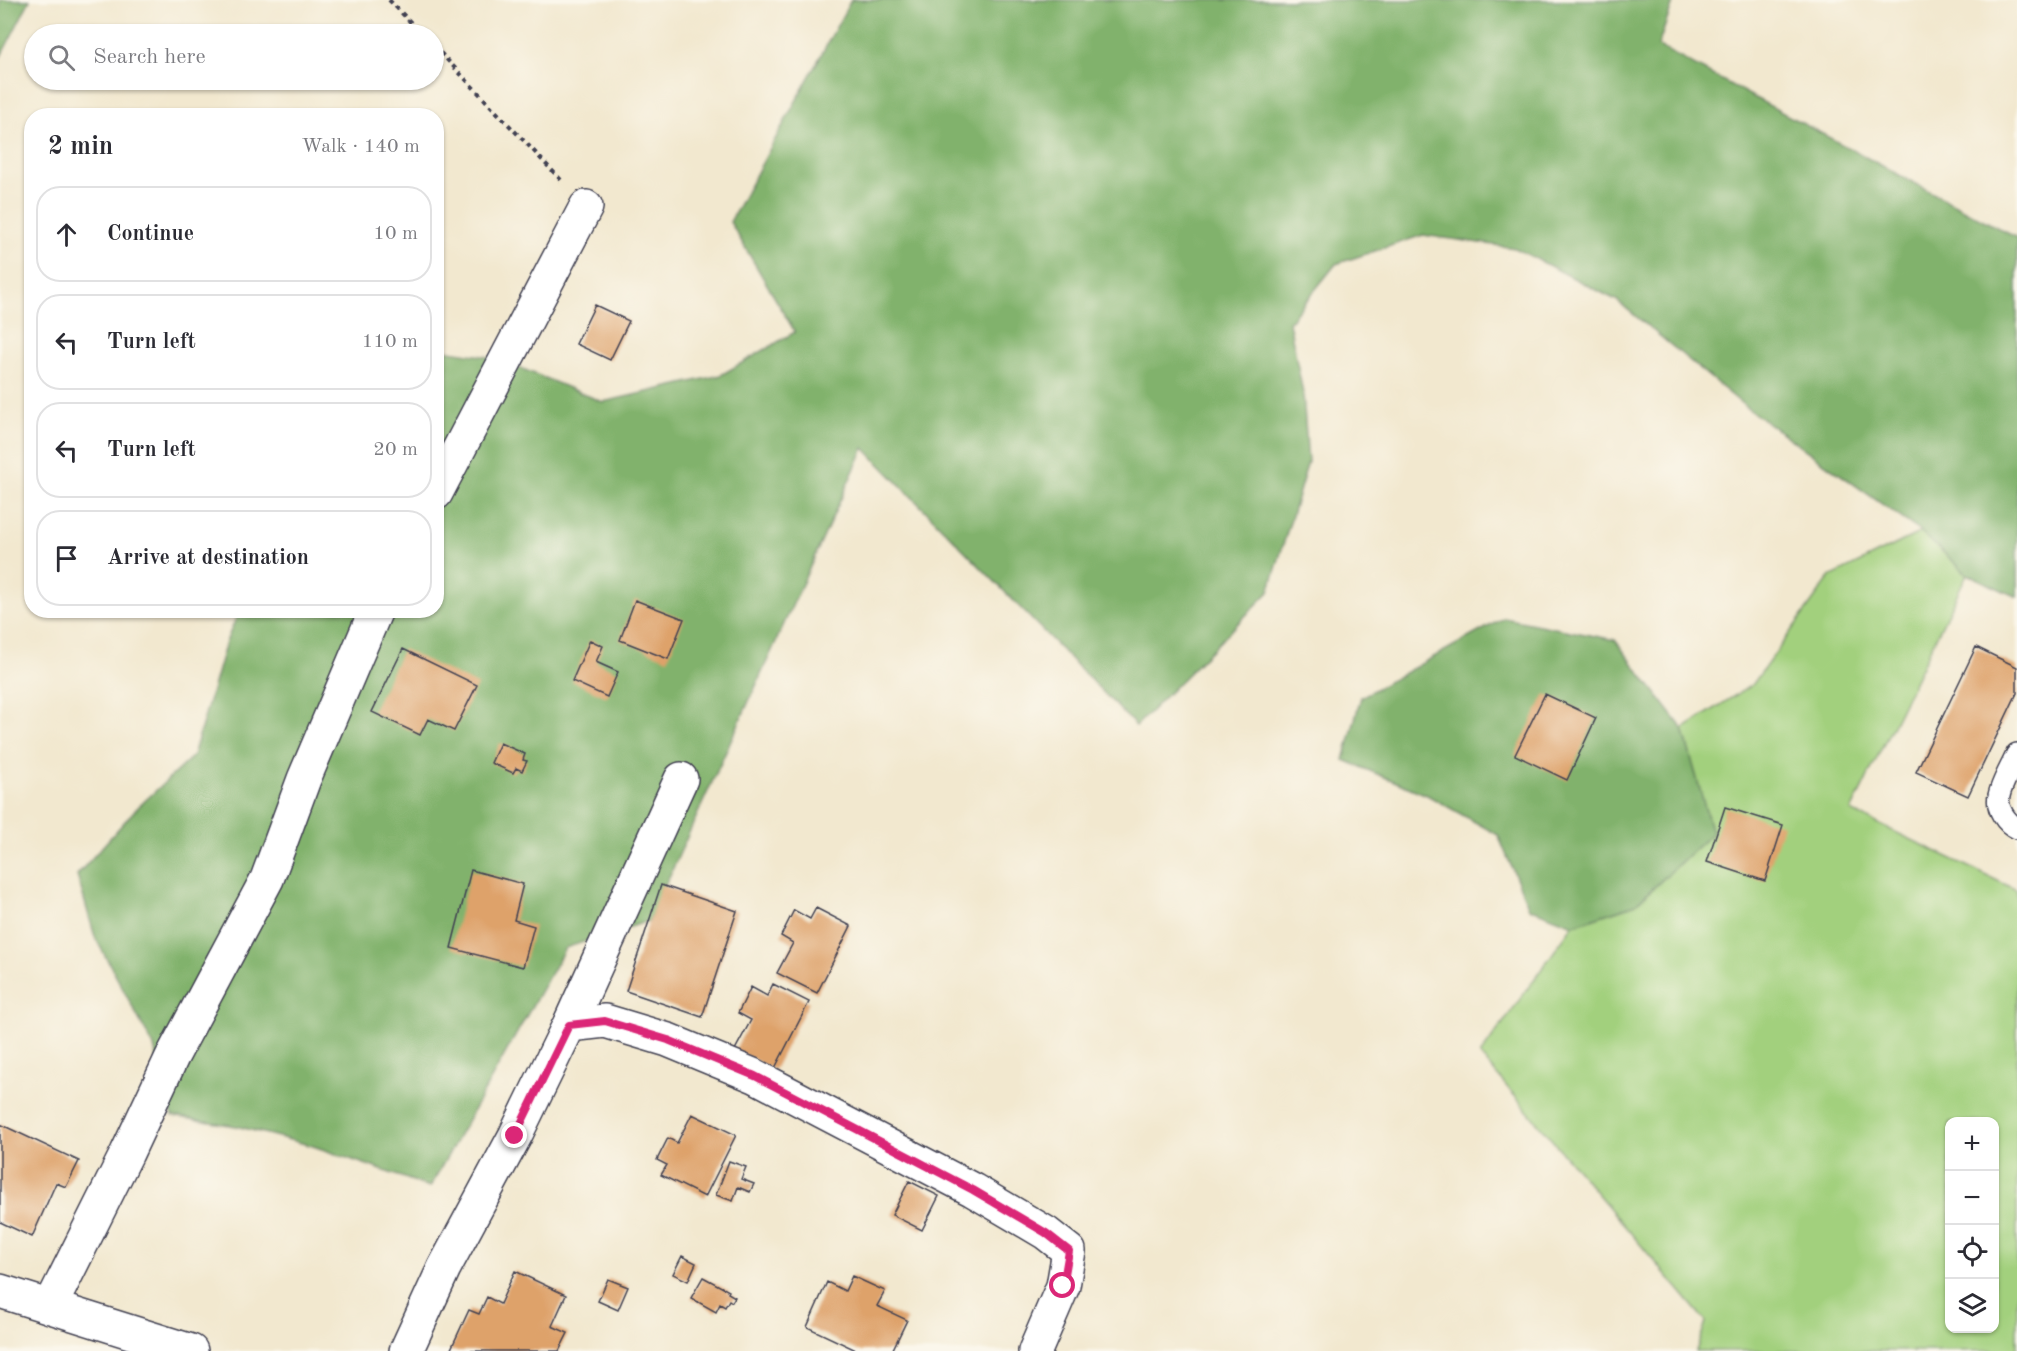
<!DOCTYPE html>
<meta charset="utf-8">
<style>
:root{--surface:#fff;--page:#f7f7f7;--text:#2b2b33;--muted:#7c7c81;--line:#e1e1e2}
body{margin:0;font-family:"Old Standard TT",serif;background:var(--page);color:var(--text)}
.controls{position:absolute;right:18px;bottom:18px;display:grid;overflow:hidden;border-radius:12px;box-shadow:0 2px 4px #0004}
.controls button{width:54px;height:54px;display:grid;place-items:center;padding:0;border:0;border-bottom:2px solid var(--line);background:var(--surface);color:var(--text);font:30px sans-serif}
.stop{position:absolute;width:18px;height:18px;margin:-14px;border:4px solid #db2777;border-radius:50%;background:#fff}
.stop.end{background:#db2777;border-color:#fff;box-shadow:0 2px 6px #0008}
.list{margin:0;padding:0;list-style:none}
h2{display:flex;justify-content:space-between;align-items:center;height:78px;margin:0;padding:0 24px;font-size:26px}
h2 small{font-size:20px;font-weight:400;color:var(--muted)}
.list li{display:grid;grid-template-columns:39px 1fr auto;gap:18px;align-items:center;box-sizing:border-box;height:96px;margin:0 12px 12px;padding:0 12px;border:2px solid var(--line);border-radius:24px}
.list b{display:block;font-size:22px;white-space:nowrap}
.list em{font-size:20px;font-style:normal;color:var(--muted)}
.icon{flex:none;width:33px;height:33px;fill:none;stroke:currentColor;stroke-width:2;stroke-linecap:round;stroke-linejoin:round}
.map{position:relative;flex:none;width:2017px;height:1351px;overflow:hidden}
.search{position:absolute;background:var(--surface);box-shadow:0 2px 4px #0004;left:24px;top:24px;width:420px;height:66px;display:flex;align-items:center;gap:15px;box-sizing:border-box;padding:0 21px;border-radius:33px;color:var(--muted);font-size:22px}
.panel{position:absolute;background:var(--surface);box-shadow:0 2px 4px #0004;left:24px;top:108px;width:420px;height:510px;border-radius:24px}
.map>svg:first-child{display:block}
.green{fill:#a2d07d;stroke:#62795c;stroke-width:1.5;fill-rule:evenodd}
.forest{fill:#81b26c;stroke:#526a54;stroke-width:1.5}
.building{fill:#dea26b}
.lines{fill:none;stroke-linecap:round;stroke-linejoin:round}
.lane-casing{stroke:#414051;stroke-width:24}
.street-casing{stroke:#414051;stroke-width:36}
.path{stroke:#414051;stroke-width:4;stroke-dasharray:4.5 4.5;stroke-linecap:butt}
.lane{stroke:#fff;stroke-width:21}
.street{stroke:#fff;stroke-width:33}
.route{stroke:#db2777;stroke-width:8}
</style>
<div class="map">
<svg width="2017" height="1351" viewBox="0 0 2017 1351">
<rect width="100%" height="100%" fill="#fbf7ec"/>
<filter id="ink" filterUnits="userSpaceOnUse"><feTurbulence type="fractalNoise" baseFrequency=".0167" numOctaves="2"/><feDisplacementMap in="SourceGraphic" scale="12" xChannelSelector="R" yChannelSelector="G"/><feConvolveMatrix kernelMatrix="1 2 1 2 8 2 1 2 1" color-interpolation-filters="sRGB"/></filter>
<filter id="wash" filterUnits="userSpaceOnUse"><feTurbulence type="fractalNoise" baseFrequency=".008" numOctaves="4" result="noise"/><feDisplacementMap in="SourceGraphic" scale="24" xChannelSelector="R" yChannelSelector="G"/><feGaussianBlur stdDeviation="1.35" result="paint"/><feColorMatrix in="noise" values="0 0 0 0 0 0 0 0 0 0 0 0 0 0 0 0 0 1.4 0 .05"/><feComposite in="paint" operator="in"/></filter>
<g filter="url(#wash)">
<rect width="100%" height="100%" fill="#f2e8cf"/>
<path class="green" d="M 1921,532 L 1967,574 L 1851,811 L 2017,890 L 2017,1351 L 1696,1351 L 1706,1322 L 1480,1055 L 1573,925 L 1636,904 L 1712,833 L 1683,729 L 1753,684 L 1830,577 ZM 1950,1122 L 1994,1122 L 1994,1328 L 1950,1328 Z"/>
<path class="forest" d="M 0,0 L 30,0 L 0,58 Z
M 851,0 L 1674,0 L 1658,46 L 2017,238 L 2017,597 L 1967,574 L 1921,532 L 1747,408 L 1616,300 L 1515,248 L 1423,235 L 1336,264 L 1289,322 L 1303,393 L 1308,462 L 1269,592 L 1136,726 L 864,448 L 649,921 L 565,948 L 430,1187 L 313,1146 L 236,1126 L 172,1116 L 154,1047 L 95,937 L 77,875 L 134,811 L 193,756 L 226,642 L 239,611 L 436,610 L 437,349 L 496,358 L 603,402 L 721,375 L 795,332 L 730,222 Z
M 1504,618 L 1615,640 L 1683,729 L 1712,833 L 1636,904 L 1573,925 L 1529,908 L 1498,835 L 1427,795 L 1344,760 L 1361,697 Z"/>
<g id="blocks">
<path class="building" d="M 595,305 L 629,321 L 610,360 L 576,344 Z
M 635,600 L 684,619 L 668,659 L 620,640 Z
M 590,640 L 603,646 L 596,662 L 618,672 L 607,697 L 572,681 Z
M 1976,647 L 2017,667 L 2017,693 L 1968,796 L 1916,772 Z
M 403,649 L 477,685 L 454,731 L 428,719 L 420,735 L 372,712 Z
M 1545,694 L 1596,718 L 1567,780 L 1515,755 Z
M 500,743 L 525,754 L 523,760 L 527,761 L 522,771 L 516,768 L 513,773 L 491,763 Z
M 1725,807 L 1783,825 L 1765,881 L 1707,862 Z
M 471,870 L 523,884 L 514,920 L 534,926 L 523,967 L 451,948 Z
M 661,885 L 737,911 L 702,1017 L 626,991 Z
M 816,908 L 851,926 L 817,993 L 777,973 L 793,943 L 781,936 L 794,910 L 810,919 Z
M 773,984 L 809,1002 L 774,1070 L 735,1050 L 751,1020 L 738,1013 L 751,987 L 767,996 Z
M 692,1114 L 736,1135 L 705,1197 L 661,1175 L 667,1165 L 657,1160 L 668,1138 L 677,1143 Z
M 0,1124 L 79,1161 L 66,1187 L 56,1183 L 32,1237 L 0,1222 Z
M 729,1161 L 746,1167 L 741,1179 L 754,1184 L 750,1192 L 738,1187 L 733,1201 L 716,1195 Z
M 909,1181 L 939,1196 L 922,1230 L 892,1215 Z
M 682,1256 L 696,1263 L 688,1281 L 673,1274 Z
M 515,1271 L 566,1295 L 552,1326 L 568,1333 L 559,1351 L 450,1351 L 469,1310 L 479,1314 L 487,1297 L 500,1304 Z
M 852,1276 L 885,1291 L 877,1306 L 907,1320 L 892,1351 L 858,1351 L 807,1327 L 827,1282 L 845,1291 Z
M 703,1277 L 729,1291 L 728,1293 L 735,1297 L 732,1302 L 729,1300 L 725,1307 L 720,1304 L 716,1312 L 691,1298 Z
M 608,1279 L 628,1287 L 618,1310 L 598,1301 Z"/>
</g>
</g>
<g filter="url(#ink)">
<use href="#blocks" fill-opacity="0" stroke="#414051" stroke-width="1.5"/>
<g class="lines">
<g class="lane-casing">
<path id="lane" d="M 2017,754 C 2012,766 2001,784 1999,796 C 1996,808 2006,823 2017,828"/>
</g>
<g class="street-casing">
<path id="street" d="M 436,493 L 586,207
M 569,1025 L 605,1021 L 668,1040 L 755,1076 L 973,1190 L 1046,1233 L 1069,1251 L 1063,1286 L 1035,1351
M 0,1291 L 191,1351
M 50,1307 L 127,1153 L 172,1057 L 267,879 L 304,779 L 376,610
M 406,1351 L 444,1268 L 515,1136 L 569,1025 L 681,779"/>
</g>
<path class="path" d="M 389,0 L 422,34
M 434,46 L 563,182"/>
<use href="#lane" class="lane"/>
<use href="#street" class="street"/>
</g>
</g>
<g class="lines" filter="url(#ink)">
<path class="route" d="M 515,1136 L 569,1025 L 605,1021 L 668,1040 L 755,1076 L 973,1190 L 1046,1233 L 1069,1251 L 1063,1286"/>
</g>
</svg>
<div class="controls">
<button>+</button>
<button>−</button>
<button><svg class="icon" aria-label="locate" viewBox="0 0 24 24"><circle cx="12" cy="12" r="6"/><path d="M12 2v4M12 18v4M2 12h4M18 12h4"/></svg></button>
<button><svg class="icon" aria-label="layers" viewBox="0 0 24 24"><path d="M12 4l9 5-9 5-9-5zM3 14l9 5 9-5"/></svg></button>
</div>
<div class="stop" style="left:1063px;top:1286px"></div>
<div class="stop end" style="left:515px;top:1136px"></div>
<div class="search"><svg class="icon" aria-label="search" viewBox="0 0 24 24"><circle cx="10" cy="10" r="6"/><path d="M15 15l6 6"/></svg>Search here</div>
<section class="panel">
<h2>2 min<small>Walk · 140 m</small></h2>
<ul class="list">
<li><svg class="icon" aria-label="ahead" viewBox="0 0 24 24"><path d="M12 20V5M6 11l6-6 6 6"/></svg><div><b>Continue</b></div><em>10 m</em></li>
<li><svg class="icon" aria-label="left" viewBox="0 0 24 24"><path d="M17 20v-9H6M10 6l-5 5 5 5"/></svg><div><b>Turn left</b></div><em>110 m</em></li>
<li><svg class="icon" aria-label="left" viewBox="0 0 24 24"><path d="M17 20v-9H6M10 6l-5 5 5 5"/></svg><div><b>Turn left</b></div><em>20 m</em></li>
<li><svg class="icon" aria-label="arrive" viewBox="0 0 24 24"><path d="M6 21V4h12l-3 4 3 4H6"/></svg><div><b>Arrive at destination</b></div></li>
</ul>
</section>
</div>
